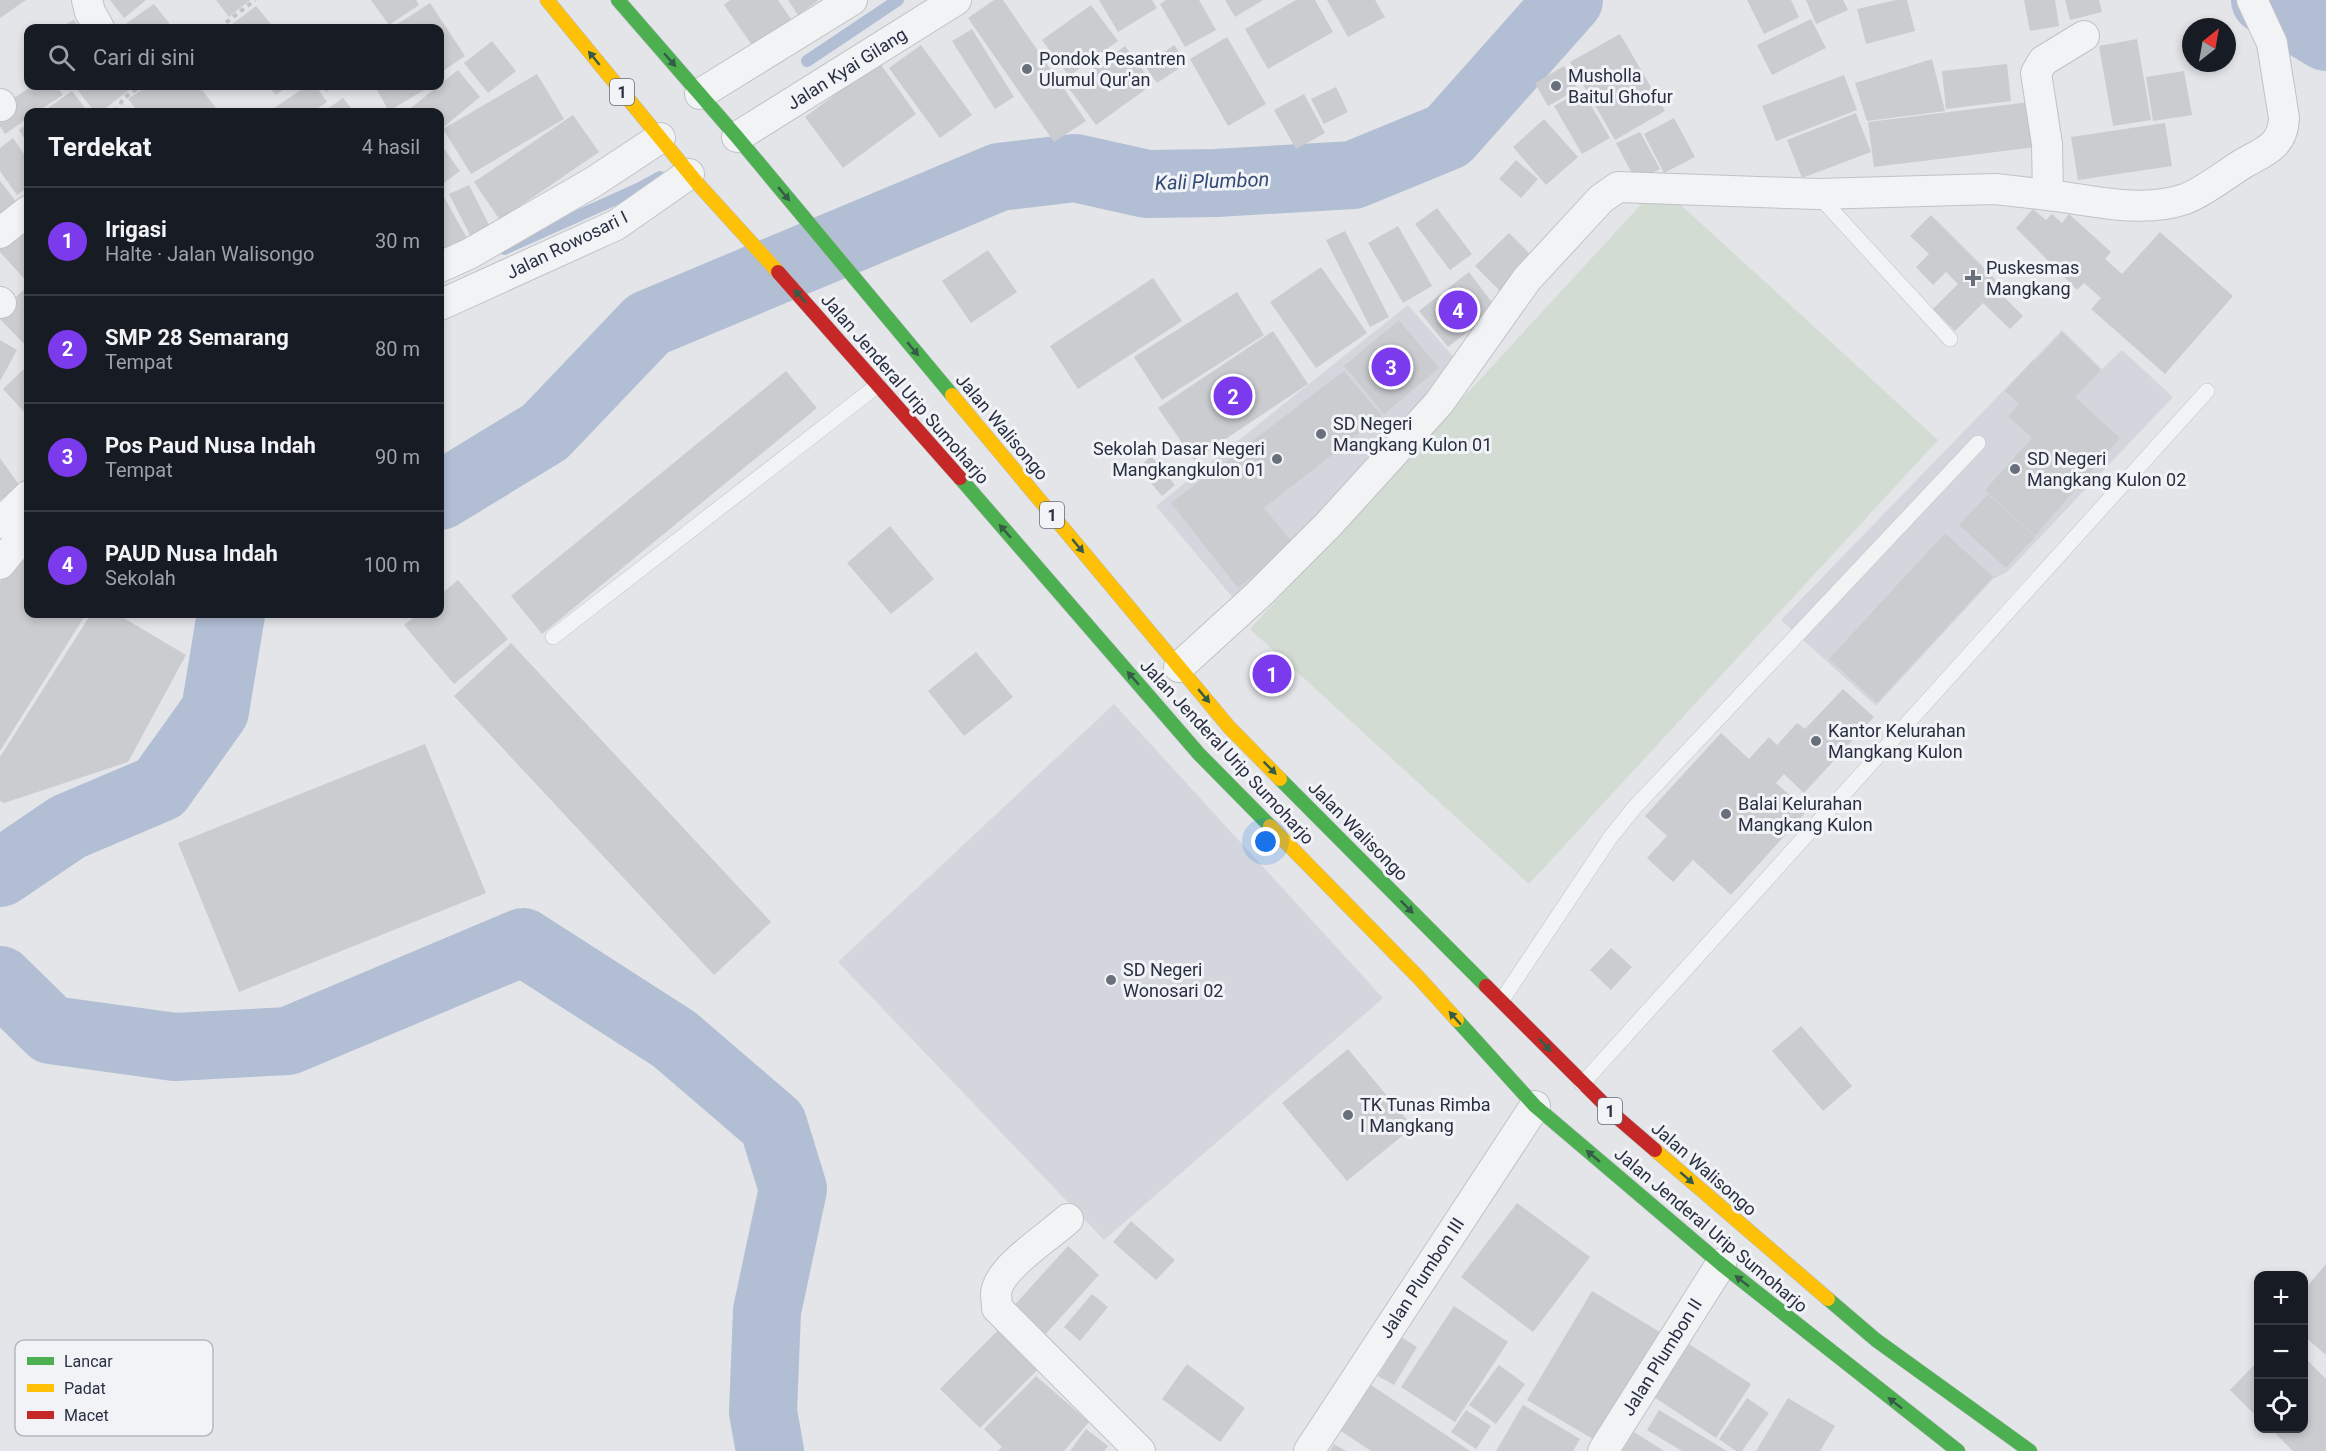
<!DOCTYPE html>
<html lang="id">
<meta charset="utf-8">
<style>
:root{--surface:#171b24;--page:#242831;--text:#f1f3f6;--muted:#9ea1a6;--line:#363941;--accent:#7c3aed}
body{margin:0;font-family:Roboto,sans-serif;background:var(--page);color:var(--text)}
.controls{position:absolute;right:18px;bottom:18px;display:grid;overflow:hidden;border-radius:12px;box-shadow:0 3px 9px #0003}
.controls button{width:54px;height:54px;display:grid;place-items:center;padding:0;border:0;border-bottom:2px solid var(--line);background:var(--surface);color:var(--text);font:30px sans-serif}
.compass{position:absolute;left:2182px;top:18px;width:54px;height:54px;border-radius:50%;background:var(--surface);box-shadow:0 3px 9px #0003;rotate:31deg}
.you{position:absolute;left:1266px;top:842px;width:21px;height:21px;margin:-15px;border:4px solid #fff;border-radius:50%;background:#1a73e8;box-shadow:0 0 0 9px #1a73e833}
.badge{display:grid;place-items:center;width:39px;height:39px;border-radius:50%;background:var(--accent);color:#fff;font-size:20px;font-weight:700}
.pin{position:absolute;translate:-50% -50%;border:3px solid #fff;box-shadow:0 2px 6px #0006}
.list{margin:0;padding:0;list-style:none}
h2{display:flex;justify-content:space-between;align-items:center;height:78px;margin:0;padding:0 24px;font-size:26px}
h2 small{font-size:20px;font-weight:400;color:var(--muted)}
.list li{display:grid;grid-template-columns:39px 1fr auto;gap:18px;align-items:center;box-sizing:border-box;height:108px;padding:0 24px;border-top:2px solid var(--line)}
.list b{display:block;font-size:22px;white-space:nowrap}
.list p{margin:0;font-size:20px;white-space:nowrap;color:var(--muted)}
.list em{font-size:20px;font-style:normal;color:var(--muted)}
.icon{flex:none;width:33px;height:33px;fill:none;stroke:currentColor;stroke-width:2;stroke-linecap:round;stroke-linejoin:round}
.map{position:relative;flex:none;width:2326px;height:1451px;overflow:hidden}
.search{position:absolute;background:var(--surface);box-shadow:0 3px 9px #0003;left:24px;top:24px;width:420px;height:66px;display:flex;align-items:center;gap:15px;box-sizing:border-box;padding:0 21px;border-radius:12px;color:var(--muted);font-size:22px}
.panel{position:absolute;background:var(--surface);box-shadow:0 3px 9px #0003;left:24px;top:108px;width:420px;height:510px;border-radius:12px}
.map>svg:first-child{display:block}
.built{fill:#d3d6dd}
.green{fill:#d2dcd3}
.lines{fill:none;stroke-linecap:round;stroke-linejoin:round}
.stream{stroke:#b1bed3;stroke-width:12}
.river{stroke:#b1bed3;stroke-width:68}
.building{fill:#caccd0}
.lane-casing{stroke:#c0c2c6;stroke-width:16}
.street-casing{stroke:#c0c2c6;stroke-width:32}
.fast-casing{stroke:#b5b8bd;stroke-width:15}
.slow-casing{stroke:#b5b8bd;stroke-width:15}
.jam-casing{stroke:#b5b8bd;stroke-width:15}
.path{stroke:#c2c3c8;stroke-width:4;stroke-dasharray:4.5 4.5;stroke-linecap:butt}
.lane{stroke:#f2f3f5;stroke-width:15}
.street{stroke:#f2f3f5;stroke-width:30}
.fast{stroke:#4caf50;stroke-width:14}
.slow{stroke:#ffc107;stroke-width:14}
.jam{stroke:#c62828;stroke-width:14}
.oneway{fill:#355c47}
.poi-dot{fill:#6a6f7c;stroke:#f1f3f7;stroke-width:2}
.labels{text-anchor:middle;stroke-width:6;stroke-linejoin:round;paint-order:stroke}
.shield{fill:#f1f3f7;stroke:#656a78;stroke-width:1.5}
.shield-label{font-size:16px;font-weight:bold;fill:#293042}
.poi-label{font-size:18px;fill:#293042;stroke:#f1f3f7;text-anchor:start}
.street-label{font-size:18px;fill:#293042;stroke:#f1f3f7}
.water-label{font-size:20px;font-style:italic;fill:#334a76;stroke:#f1f3f7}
.key{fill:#f1f3f7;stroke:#b5b8c1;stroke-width:1.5}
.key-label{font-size:16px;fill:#293042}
</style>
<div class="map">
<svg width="2326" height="1451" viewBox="0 0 2326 1451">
<rect width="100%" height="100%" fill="#e3e5e8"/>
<path class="built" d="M 1408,305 L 1458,362 L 1297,547 L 1234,599 L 1156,506 Z
M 2062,330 L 2102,369 L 2122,350 L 2173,397 L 2007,572 L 1993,579 L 1876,706 L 1781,620 Z
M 1114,704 L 1383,998 L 1104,1240 L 838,962 Z"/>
<path class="green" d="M 1659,185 L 1938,440 L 1529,884 L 1250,629 Z"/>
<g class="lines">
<path class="stream" d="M 807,61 L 898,0
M 504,249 L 638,189 L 660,177"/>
<path class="river" d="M 2265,0 L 2326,37
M 440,496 L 545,432 L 648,324 L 999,177 L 1075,168 L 1147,184 L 1216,183 L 1353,175 L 1448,136 L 1569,0
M 0,873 L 68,827 L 160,788 L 215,711 L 231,614
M 0,980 L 51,1030 L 175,1047 L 288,1041 L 523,942 L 674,1039 L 773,1124 L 793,1189 L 767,1311 L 763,1412 L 770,1451"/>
</g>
<path class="building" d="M 0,0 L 26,0 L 0,18 Z
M 110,0 L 146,0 L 124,18 Z
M 216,0 L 250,0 L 229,17 Z
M 371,0 L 416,0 L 419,5 L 389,25 Z
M 730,0 L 778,0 L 793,22 L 754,48 L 724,5 Z
M 788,0 L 819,0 L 798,15 Z
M 994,0 L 1003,0 L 1086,121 L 1054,142 L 968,18 Z
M 1099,0 L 1152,0 L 1157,8 L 1118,32 Z
M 1166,0 L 1199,0 L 1216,30 L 1185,47 L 1160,4 Z
M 1225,0 L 1263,0 L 1235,17 Z
M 1296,0 L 1315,0 L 1333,32 L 1268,69 L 1245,29 Z
M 1327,0 L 1375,0 L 1385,17 L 1348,37 Z
M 1747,0 L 1791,0 L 1799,17 L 1764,34 Z
M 1806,0 L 1843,0 L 1848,10 L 1816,24 Z
M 1896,0 L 1907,0 L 1915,31 L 1866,44 L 1857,9 Z
M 2024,0 L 2055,0 L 2059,26 L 2030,31 Z
M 2065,0 L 2099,0 L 2102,12 L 2070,20 Z
M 430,3 L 465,56 L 440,73 L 440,28 L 393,27 Z
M 154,4 L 173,28 L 120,28 Z
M 1091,5 L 1118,41 L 1069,76 L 1042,40 Z
M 256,6 L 274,28 L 227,28 Z
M 1811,19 L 1826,48 L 1772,75 L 1757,45 Z
M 74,20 L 79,28 L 58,28 Z
M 972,29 L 1014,97 L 995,109 L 952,41 Z
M 1620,34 L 1665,111 L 1615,140 L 1570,62 Z
M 1227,37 L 1266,104 L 1228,126 L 1190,59 Z
M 2137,39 L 2151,120 L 2113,126 L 2099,46 Z
M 492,41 L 516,71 L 488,93 L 464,63 Z
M 921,45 L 972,115 L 940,138 L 889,68 Z
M 1174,45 L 1187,63 L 1157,83 L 1145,66 Z
M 1125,46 L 1153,84 L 1096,125 L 1068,87 Z
M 1932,59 L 1945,111 L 1867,121 L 1855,83 Z
M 879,62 L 916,114 L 843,168 L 805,117 Z
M 2007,64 L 2011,101 L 1946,109 L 1942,71 Z
M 1564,66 L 1578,89 L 1548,106 L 1535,83 Z
M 458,70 L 480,97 L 440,130 L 440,112 L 406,112 Z
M 2184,71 L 2192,115 L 2153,121 L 2146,77 Z
M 537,74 L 564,119 L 471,174 L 443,129 Z
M 1844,75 L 1857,110 L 1776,141 L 1762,106 Z
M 32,86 L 57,86 L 63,95 L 37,112 L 28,112 L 28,118 L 5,134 L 0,126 L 0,107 Z
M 77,86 L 125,86 L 129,90 L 101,112 L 95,112 L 75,87 Z
M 147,86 L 199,86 L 219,112 L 138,112 L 128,99 Z
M 268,86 L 288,86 L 276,95 Z
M 307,86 L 316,86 L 327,102 L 312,112 L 268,112 Z
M 322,86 L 337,86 L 326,92 Z
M 377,86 L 428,86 L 429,87 L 389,111 L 375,87 Z
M 1336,87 L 1348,112 L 1324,124 L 1311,99 Z
M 1582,90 L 1610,138 L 1582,154 L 1554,106 Z
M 72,91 L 88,112 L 47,112 L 45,110 Z
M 1304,94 L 1325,133 L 1296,149 L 1274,110 Z
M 343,98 L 354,112 L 323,112 Z
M 2030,102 L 2036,147 L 1874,167 L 1868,122 Z
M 1856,113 L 1871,152 L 1802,178 L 1787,140 Z
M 573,115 L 599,152 L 500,220 L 474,182 Z
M 1674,118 L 1695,157 L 1664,173 L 1644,134 Z
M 1544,119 L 1578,157 L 1546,185 L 1513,147 Z
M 28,123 L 28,144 L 19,130 Z
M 2165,123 L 2172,166 L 2078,180 L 2071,137 Z
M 1640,132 L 1660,169 L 1636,181 L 1616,143 Z
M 13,138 L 28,160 L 28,187 L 17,195 L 0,171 L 0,148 Z
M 440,143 L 460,171 L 441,185 L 440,182 Z
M 1516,160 L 1538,179 L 1521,198 L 1499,179 Z
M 0,181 L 18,204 L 0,218 Z
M 469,185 L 490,227 L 471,237 L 449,194 Z
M 444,197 L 468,240 L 440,256 L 440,199 Z
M 1437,208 L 1472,254 L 1450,270 L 1415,224 Z
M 2033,209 L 2046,220 L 2052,214 L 2062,223 L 2069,214 L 2111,252 L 2105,259 L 2122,274 L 2160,232 L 2233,296 L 2165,374 L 2091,309 L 2101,298 L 2084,283 L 2077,290 L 2016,228 Z
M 28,214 L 28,283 L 0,252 L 0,241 Z
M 1931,215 L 2001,285 L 1997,290 L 2023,316 L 2010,329 L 1983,303 L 1955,331 L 1933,309 L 1958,284 L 1946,272 L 1933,285 L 1916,267 L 1929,254 L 1910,236 Z
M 1398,226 L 1432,286 L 1403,303 L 1368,243 Z
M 1345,231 L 1389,317 L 1370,327 L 1326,240 Z
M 1509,233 L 1537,261 L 1503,294 L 1475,266 Z
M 988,250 L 1017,292 L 971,323 L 942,281 Z
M 1321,267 L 1367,333 L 1316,368 L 1270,302 Z
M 1469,272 L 1497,309 L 1448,347 L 1419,311 Z
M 1153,278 L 1182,321 L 1078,389 L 1050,346 Z
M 23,290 L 28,295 L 28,348 L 0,319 L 0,313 Z
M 1237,292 L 1264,335 L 1162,400 L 1134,357 Z
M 1399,320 L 1439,368 L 1384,414 L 1344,366 Z
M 1273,331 L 1308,384 L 1194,460 L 1158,408 Z
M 2062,332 L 2101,370 L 2075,397 L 2120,438 L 2035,536 L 1985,490 L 2032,438 L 2008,416 L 2019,404 L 2005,391 L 2033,360 L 2035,361 Z
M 0,340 L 17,350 L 0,381 Z
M 28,365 L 28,416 L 3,389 Z
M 786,371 L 817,408 L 542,634 L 511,596 Z
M 1344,371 L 1382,416 L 1264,508 L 1294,544 L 1238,588 L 1171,503 Z
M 1151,456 L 1175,485 L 1162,496 L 1138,468 Z
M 0,458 L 20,486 L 0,500 Z
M 1988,494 L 2035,537 L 2006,568 L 1959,525 Z
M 890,526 L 934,579 L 891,614 L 847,563 Z
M 1945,533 L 1993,577 L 1877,703 L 1829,659 Z
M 22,548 L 28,552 L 28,614 L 86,614 L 0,751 L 0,582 Z
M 458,580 L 508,639 L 454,684 L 404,625 L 418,614 L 440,614 L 440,595 Z
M 91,614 L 117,614 L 186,655 L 128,762 L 4,803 L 0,801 L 0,757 Z
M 511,643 L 771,922 L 714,975 L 454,696 Z
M 976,652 L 1013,697 L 964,736 L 928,691 Z
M 1843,689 L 1874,717 L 1804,793 L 1784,774 L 1776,783 L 1807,811 L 1731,895 L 1693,860 L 1673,882 L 1647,858 L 1667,836 L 1645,816 L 1721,733 L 1749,759 L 1769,737 L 1777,745 L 1797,723 L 1805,729 Z
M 425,744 L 486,893 L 239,992 L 178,843 Z
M 1611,948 L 1632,967 L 1611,990 L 1590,970 Z
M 1801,1026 L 1852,1086 L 1823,1111 L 1772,1051 Z
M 1348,1049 L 1413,1127 L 1347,1181 L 1282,1103 Z
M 1517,1203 L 1590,1257 L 1533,1332 L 1461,1277 Z
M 1131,1221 L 1175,1260 L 1156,1280 L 1113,1242 Z
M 1068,1246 L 1099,1275 L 1042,1338 L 1010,1310 Z
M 2326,1264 L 2326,1355 L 2304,1336 L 2304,1290 Z
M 1592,1291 L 1663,1334 L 1598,1442 L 1527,1400 Z
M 1092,1294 L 1108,1307 L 1080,1341 L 1064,1327 Z
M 1454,1306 L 1508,1342 L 1455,1422 L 1401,1387 Z
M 1004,1324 L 1044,1363 L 980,1428 L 940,1389 Z
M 1401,1337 L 1417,1347 L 1394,1385 L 1378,1376 Z
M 1689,1344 L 1751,1384 L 1716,1438 L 1654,1397 Z
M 2304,1357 L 2326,1379 L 2326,1451 L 2293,1451 L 2270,1428 L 2304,1428 Z
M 2258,1361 L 2258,1418 L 2230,1390 Z
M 1187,1364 L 1245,1408 L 1220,1442 L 1162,1399 Z
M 1499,1365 L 1525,1384 L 1496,1424 L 1469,1405 Z
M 1036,1376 L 1089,1422 L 1064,1451 L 998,1451 L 1002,1447 L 984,1429 Z
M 1368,1383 L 1470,1451 L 1371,1451 L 1338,1429 Z
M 1747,1398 L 1769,1413 L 1742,1451 L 1736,1451 L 1719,1439 Z
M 1788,1398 L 1835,1426 L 1820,1451 L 1756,1451 Z
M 1523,1405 L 1580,1439 L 1573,1451 L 1496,1451 Z
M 1466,1410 L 1491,1426 L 1476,1449 L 1451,1432 Z
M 1659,1410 L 1727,1451 L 1682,1451 L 1647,1430 Z
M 1086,1429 L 1108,1446 L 1104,1451 L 1070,1451 Z
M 1634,1432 L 1664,1451 L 1622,1451 Z
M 1334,1444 L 1346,1451 L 1330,1451 Z"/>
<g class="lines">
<g class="lane-casing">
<path id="lane" d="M 1817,194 L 1950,339
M 553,637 L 878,385
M 1502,1000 L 1610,838 L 1634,808 L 1978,443
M 1582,1084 L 2207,391"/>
</g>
<g class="street-casing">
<path id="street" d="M 87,0 L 90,12 L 99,28
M 700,94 L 852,0
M 0,104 L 1,106
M 737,137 L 956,0
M 2048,195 C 2092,200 2141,214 2185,199 C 2204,192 2226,174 2244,163 C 2265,151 2283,146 2284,118 L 2272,43 L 2252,0
M 0,233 L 28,211
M 440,267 L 469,254 L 595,181 L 660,138
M 0,302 L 1,303
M 440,305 L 616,225 L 689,174
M 0,523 L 28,496
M 0,564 L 28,530
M 1179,667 L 1258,595 L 1328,525 L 1439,403 L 1527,279 L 1601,199 L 1618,187 L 1817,194 L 1995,189 L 2048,195 L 2047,144 L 2036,73 L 2043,61 L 2084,36
M 1068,1219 C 1050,1236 999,1267 996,1293 C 996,1298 997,1303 997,1308 L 1140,1451
M 1309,1451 L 1535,1106
M 1603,1451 L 1721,1264"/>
</g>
<g class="fast-casing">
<path id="fast" d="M 618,0 L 737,137 L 952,395
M 960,478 L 1199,754 L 1270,826
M 1280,779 L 1486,986
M 1457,1020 L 1535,1106 L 1721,1264 L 1958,1451
M 1828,1299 L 1876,1340 L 2030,1451"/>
</g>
<g class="slow-casing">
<path id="slow" d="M 547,0 L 698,184 L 778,272
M 952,395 L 1229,727 L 1280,779
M 1270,826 L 1419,978 L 1457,1020
M 1655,1150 L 1828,1299"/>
</g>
<g class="jam-casing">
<path id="jam" d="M 778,272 L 960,478
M 1486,986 L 1619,1119 L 1655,1150"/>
</g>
<path class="path" d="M 219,28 L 255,0
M 116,112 L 123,99 L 140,86"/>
<use href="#lane" class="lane"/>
<use href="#street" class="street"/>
<use href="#fast" class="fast"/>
<use href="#slow" class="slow"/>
<use href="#jam" class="jam"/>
</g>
<defs><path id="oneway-solid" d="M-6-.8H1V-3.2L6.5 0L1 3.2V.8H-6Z" transform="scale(1.5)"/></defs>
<g class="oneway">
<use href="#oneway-solid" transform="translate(594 58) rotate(-129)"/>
<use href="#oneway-solid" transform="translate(670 60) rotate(49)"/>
<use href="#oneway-solid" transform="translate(784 194) rotate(50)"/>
<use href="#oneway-solid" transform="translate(800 296) rotate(-132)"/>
<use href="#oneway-solid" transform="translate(913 349) rotate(50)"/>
<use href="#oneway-solid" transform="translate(1005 531) rotate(-131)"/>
<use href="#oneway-solid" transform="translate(1078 546) rotate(50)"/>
<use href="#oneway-solid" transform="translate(1133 678) rotate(-131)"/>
<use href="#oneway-solid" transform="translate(1204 696) rotate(50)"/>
<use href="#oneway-solid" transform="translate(1270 768) rotate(45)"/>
<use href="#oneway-solid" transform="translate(1407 907) rotate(45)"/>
<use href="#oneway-solid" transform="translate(1455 1018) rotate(-132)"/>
<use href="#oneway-solid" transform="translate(1545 1045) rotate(47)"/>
<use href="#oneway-solid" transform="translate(1593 1156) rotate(-140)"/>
<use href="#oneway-solid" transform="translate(1687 1178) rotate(41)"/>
<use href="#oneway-solid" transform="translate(1742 1281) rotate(-142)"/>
<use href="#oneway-solid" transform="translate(1895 1403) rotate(-142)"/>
</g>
<g class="poi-dot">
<circle cx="1027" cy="69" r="6"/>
<circle cx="1556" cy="86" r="6"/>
<path d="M1970 269h6v6h6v6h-6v6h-6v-6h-6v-6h6z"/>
<circle cx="1321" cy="434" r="6"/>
<circle cx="1277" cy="459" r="6"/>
<circle cx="2015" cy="469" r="6"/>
<circle cx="1816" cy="741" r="6"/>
<circle cx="1726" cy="814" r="6"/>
<circle cx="1111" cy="980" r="6"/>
<circle cx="1348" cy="1115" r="6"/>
</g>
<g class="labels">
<g class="shield">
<rect x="610" y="79" width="24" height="26" rx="4.5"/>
<rect x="1040" y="502" width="24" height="26" rx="4.5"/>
<rect x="1598" y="1098" width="24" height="26" rx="4.5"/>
</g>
<g class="shield-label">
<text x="622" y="98">1</text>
<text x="1052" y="521">1</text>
<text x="1610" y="1117">1</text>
</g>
<g class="poi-label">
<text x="1039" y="65">Pondok Pesantren<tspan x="1039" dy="21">Ulumul Qur'an</tspan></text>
<text x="1568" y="82">Musholla<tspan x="1568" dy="21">Baitul Ghofur</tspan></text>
<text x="1986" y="274">Puskesmas<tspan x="1986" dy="21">Mangkang</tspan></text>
<text x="1333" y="430">SD Negeri<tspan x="1333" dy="21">Mangkang Kulon 01</tspan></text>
<text x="1265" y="455" text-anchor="end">Sekolah Dasar Negeri<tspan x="1265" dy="21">Mangkangkulon 01</tspan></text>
<text x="2027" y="465">SD Negeri<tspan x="2027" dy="21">Mangkang Kulon 02</tspan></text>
<text x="1828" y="737">Kantor Kelurahan<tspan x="1828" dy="21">Mangkang Kulon</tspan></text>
<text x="1738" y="810">Balai Kelurahan<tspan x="1738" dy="21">Mangkang Kulon</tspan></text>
<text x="1123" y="976">SD Negeri<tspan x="1123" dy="21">Wonosari 02</tspan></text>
<text x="1360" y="1111">TK Tunas Rimba<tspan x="1360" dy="21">I Mangkang</tspan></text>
</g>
<g class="street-label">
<text transform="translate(847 69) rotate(-32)" y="6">Jalan Kyai Gilang</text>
<text transform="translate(567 245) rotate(-26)" y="6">Jalan Rowosari I</text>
<text transform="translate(905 389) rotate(49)" y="6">Jalan Jenderal Urip Sumoharjo</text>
<text transform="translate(1002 427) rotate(50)" y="6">Jalan Walisongo</text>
<text transform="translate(1227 752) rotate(47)" y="6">Jalan Jenderal Urip Sumoharjo</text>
<text transform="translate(1358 831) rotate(45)" y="6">Jalan Walisongo</text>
<text transform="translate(1704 1169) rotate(41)" y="6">Jalan Walisongo</text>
<text transform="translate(1711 1230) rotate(40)" y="6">Jalan Jenderal Urip Sumoharjo</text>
<text transform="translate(1422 1278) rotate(-57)" y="6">Jalan Plumbon III</text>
<text transform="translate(1662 1357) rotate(-58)" y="6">Jalan Plumbon II</text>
</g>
<g class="water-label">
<text transform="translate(1212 181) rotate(-2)" y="7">Kali Plumbon</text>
</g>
</g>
<rect x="15" y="1340" width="198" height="96" rx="9" class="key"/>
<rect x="27" y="1357" width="27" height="8" fill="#4caf50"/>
<rect x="27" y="1384" width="27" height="8" fill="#ffc107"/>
<rect x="27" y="1411" width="27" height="8" fill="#c62828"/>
<g class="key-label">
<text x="64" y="1367">Lancar</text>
<text x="64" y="1394">Padat</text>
<text x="64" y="1421">Macet</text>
</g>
</svg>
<div class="controls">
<button>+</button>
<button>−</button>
<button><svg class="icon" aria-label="locate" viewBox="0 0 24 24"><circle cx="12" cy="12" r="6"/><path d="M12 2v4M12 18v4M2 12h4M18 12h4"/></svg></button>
</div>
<svg class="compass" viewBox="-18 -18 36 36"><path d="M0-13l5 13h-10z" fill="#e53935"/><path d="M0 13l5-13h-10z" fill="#9ea1a6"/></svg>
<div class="you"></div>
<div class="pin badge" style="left:1272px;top:674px">1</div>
<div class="pin badge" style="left:1233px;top:396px">2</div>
<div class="pin badge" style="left:1391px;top:367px">3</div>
<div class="pin badge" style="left:1458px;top:310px">4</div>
<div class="search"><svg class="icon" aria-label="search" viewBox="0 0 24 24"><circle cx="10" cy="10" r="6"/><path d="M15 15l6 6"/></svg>Cari di sini</div>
<section class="panel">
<h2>Terdekat<small>4 hasil</small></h2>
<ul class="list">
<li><span class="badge">1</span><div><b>Irigasi</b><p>Halte · Jalan Walisongo</p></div><em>30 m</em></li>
<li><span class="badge">2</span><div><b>SMP 28 Semarang</b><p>Tempat</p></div><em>80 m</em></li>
<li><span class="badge">3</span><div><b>Pos Paud Nusa Indah</b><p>Tempat</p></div><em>90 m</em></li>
<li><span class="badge">4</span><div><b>PAUD Nusa Indah</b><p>Sekolah</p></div><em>100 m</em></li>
</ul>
</section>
</div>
